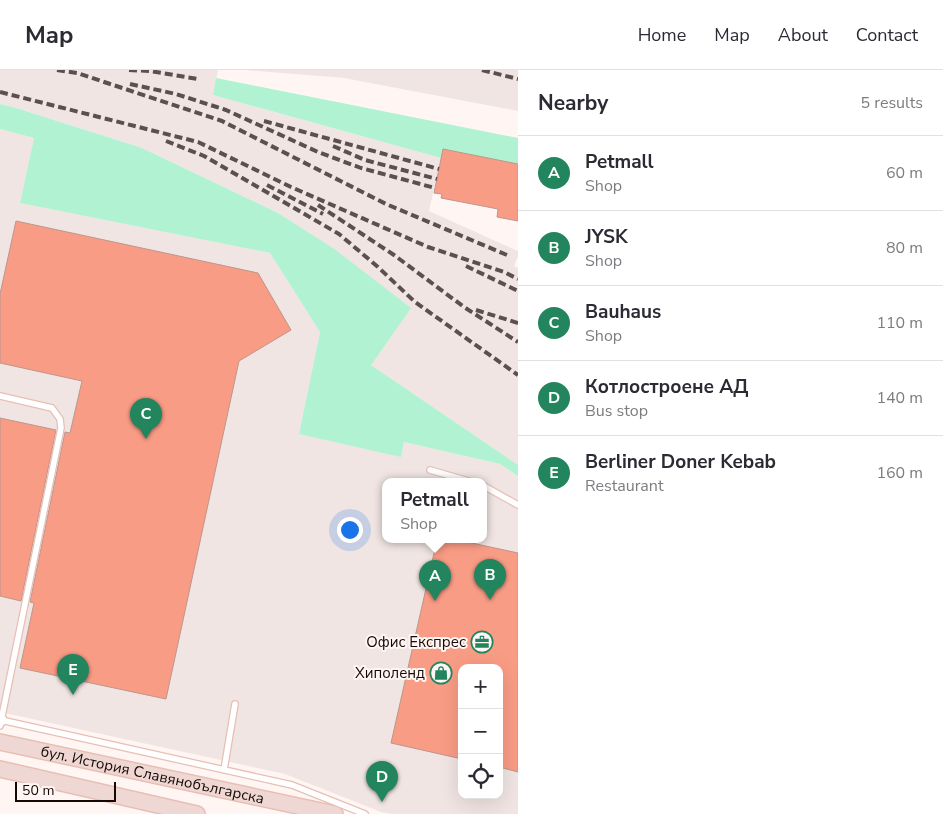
<!DOCTYPE html>
<meta charset="utf-8">
<style>
:root{--surface:#fff;--page:#f2f2f3;--text:#2b2b33;--muted:#7c7c81;--line:#e1e1e2;--accent:#23855e}
body{margin:0;font-family:"Nunito Sans",sans-serif;background:var(--page);color:var(--text)}
.controls{position:absolute;right:15px;bottom:15px;display:grid;overflow:hidden;border-radius:10px;box-shadow:0 5px 20px #0002}
.controls button{width:45px;height:45px;display:grid;place-items:center;padding:0;border:0;border-bottom:1px solid var(--line);background:var(--surface);color:var(--text);font:25px sans-serif}
.scale{position:absolute;left:15px;bottom:12px;width:101px;box-sizing:border-box;padding-left:5px;border:2px solid #150806;border-top:0;font-size:14px;line-height:18px;white-space:nowrap;color:#150806;-webkit-text-stroke:4px #fff6f4;paint-order:stroke}
.you{position:absolute;left:349px;top:459px;width:18px;height:18px;margin:-12px;border:4px solid #fff;border-radius:50%;background:#1a73e8;box-shadow:0 0 0 8px #1a73e833}
.badge{display:grid;place-items:center;width:32px;height:32px;border-radius:50%;background:var(--accent);color:#fff;font-size:16px;font-weight:700}
.pin{position:absolute;translate:-50% -41px;filter:drop-shadow(0 1px 2px #0008)}
.pin::after{content:'';position:absolute;top:26px;width:18px;height:15px;background:inherit;clip-path:polygon(0 0,100% 0,50% 100%)}
.popup{position:absolute;left:382px;top:408px;width:105px;height:65px;box-sizing:border-box;display:grid;place-content:center;border-radius:10px;background:var(--surface);filter:drop-shadow(0 1px 4px #0005);font-size:16px;white-space:nowrap;color:var(--muted)}
.popup b{font-size:19px;color:var(--text)}
.popup::after{content:'';position:absolute;left:50%;top:100%;margin-left:-10px;border:10px solid transparent;border-top-color:var(--surface)}
.list{margin:0;padding:0;list-style:none}
h2{display:flex;justify-content:space-between;align-items:center;height:65px;margin:0;padding:0 20px;font-size:21px}
h2 small{font-size:16px;font-weight:400;color:var(--muted)}
.list li{display:grid;grid-template-columns:32px 1fr auto;gap:15px;align-items:center;box-sizing:border-box;height:75px;padding:0 20px;border-top:1px solid var(--line)}
.list b{display:block;font-size:19px;white-space:nowrap}
.list p{margin:0;font-size:16px;white-space:nowrap;color:var(--muted)}
.list em{font-size:16px;font-style:normal;color:var(--muted)}
.icon{flex:none;width:28px;height:28px;fill:none;stroke:currentColor;stroke-width:2;stroke-linecap:round;stroke-linejoin:round}
.map{position:relative;flex:none;width:518px;height:744px;overflow:hidden}
header{display:flex;align-items:center;gap:30px;box-sizing:border-box;height:70px;padding:0 25px;background:var(--surface);border-bottom:1px solid var(--line)}
header strong{font-size:24px}
nav{display:flex;gap:28px;margin-inline-start:auto;font-size:18px}
main{display:flex}
aside{flex:1;background:var(--surface)}
.map>svg:first-child{display:block}
.built{fill:#f0e5e3;fill-rule:evenodd}
.green{fill:#b0f2d1}
.building{fill:#f99c85;stroke:#bc968c}
.lines{fill:none;stroke-linecap:round;stroke-linejoin:round}
.lane-casing{stroke:#e7bfb4;stroke-width:8}
.street-casing{stroke:#e7bfb4;stroke-width:14}
.secondary-casing{stroke:#e7bfb4;stroke-width:18}
.lane{stroke:#fff;stroke-width:5.5}
.street{stroke:#fff;stroke-width:11}
.secondary{stroke:#efd8d3;stroke-width:15}
.rail{stroke:#5b504e;stroke-width:4;stroke-dasharray:8 4;stroke-linecap:butt}
.labels{text-anchor:middle;stroke-width:4;stroke-linejoin:round;paint-order:stroke}
.poi-label{font-size:15px;fill:#150806;stroke:#fff6f4;text-anchor:end}
.street-label{font-size:15px;fill:#150806;stroke:#fff6f4}
</style>
<header>
<strong>Map</strong>
<nav><a>Home</a><a>Map</a><a>About</a><a>Contact</a></nav>
</header>
<main>
<div class="map">
<svg width="518" height="744" viewBox="0 0 518 744">
<rect width="100%" height="100%" fill="#fff6f4"/>
<path class="built" d="M 0,0 L 218,0 L 213,25 L 441,88 L 429,141 L 518,181 L 518,186 L 514,196 L 518,198 L 518,395 L 371,295 L 333,178 L 278,143 L 142,78 L 13,37 L 0,34 Z
M 245,0 L 518,0 L 518,41 L 344,8 Z
M 0,59 L 34,68 L 20,133 L 270,183 L 320,262 L 299,364 L 401,386 L 404,372 L 500,394 L 518,406 L 518,744 L 392,744 L 381,742 L 285,704 L 0,642 ZM 386,412 L 484,412 L 484,470 L 386,470 ZM 462,598 L 499,598 L 499,725 L 462,725 Z"/>
<path class="green" d="M 216,8 L 518,68 L 518,94 L 443,79 L 441,88 L 213,25 Z
M 0,34 L 13,37 L 142,78 L 278,143 L 333,178 L 411,238 L 371,295 L 518,395 L 518,406 L 500,394 L 404,372 L 401,387 L 299,364 L 320,262 L 270,183 L 20,133 L 34,68 L 0,59 Z"/>
<path class="building" d="M 443,79 L 518,94 L 518,151 L 497,147 L 498,139 L 441,128 L 442,124 L 434,123 Z
M 16,151 L 258,203 L 291,260 L 239,291 L 166,629 L 20,598 L 34,533 L 30,532 L 65,362 L 70,363 L 82,311 L 0,293 L 0,224 Z
M 0,348 L 56,360 L 21,531 L 0,526 Z
M 437,470 L 458,470 L 518,483 L 518,702 L 499,697 L 499,598 L 462,598 L 462,689 L 391,673 Z"/>
<g class="lines">
<g class="lane-casing">
<path id="lane" d="M 0,326 L 52,338 L 60,349 L 61,358 L 0,656
M 430,400 L 472,412
M 484,416 L 518,435
M 1,650 L 292,715 L 365,744
M 224,700 L 235,634"/>
</g>
<g class="street-casing">
<path id="street" d="M 0,650 L 1,650"/>
</g>
<g class="secondary-casing">
<g id="secondary">
<path id="s1" d="M 0,672 L 335,744"/>
<path d="M 0,699 L 197,744"/>
</g>
</g>
<use href="#lane" class="lane"/>
<use href="#street" class="street"/>
<use href="#secondary" class="secondary"/>
<path class="rail" d="M 57,0 L 77,3 L 222,51 L 386,134 L 507,185
M 129,0 L 150,1 L 198,9
M 482,0 L 518,9
M 130,14 L 176,24 L 226,40 L 318,82 L 361,98 L 435,118
M 0,22 L 198,72 L 291,117 L 428,177 L 504,202 L 518,209
M 264,51 L 439,99
M 166,71 L 204,86 L 339,164 L 378,197 L 415,232 L 518,305
M 333,76 L 365,90 L 437,109
M 267,115 L 323,144
M 318,135 L 394,185 L 464,237 L 518,272
M 466,196 L 518,221
M 476,240 L 518,253"/>
</g>
<defs>
<g id="office-ring" transform="scale(1.125)"><circle r="9.5" fill="#fff6f4" stroke="#23855e" stroke-width="1.5"/><path d="M-6-3h4V-5.5h4V-3h4V5H-6ZM-1-4.5V-3h2v-1.5ZM-6 0V1H6V0Z" fill="#23855e"/></g>
<g id="shop-ring" transform="scale(1.125)"><circle r="9.5" fill="#fff6f4" stroke="#23855e" stroke-width="1.5"/><path d="M-5-2.5h2.3a2.7 3.5 0 0 1 5.4 0H5L5.5 6h-11ZM-1.5-2.5h3a1.5 2.3 0 0 0-3 0Z" fill="#23855e"/></g>
</defs>
<g fill-rule="evenodd">
<use href="#office-ring" x="482" y="572"/>
<use href="#shop-ring" x="441" y="603"/>
</g>
<g class="labels">
<g class="poi-label">
<text x="466" y="577">Офис Експрес</text>
<text x="425" y="608">Хиполенд</text>
</g>
<g class="street-label">
<text dy="5" stroke="none"><textPath href="#s1" startOffset="156">бул. История Славянобългарска</textPath></text>
</g>
</g>
</svg>
<div class="controls">
<button>+</button>
<button>−</button>
<button><svg class="icon" aria-label="locate" viewBox="0 0 24 24"><circle cx="12" cy="12" r="6"/><path d="M12 2v4M12 18v4M2 12h4M18 12h4"/></svg></button>
</div>
<div class="scale">50 m</div>
<div class="you"></div>
<div class="pin badge" style="left:435px;top:531px">A</div>
<div class="popup"><b>Petmall</b>Shop</div>
<div class="pin badge" style="left:490px;top:530px">B</div>
<div class="pin badge" style="left:146px;top:369px">C</div>
<div class="pin badge" style="left:382px;top:732px">D</div>
<div class="pin badge" style="left:73px;top:625px">E</div>
</div>
<aside>
<h2>Nearby<small>5 results</small></h2>
<ul class="list">
<li><span class="badge">A</span><div><b>Petmall</b><p>Shop</p></div><em>60 m</em></li>
<li><span class="badge">B</span><div><b>JYSK</b><p>Shop</p></div><em>80 m</em></li>
<li><span class="badge">C</span><div><b>Bauhaus</b><p>Shop</p></div><em>110 m</em></li>
<li><span class="badge">D</span><div><b>Котлостроене АД</b><p>Bus stop</p></div><em>140 m</em></li>
<li><span class="badge">E</span><div><b>Berliner Doner Kebab</b><p>Restaurant</p></div><em>160 m</em></li>
</ul>
</aside>
</main>
